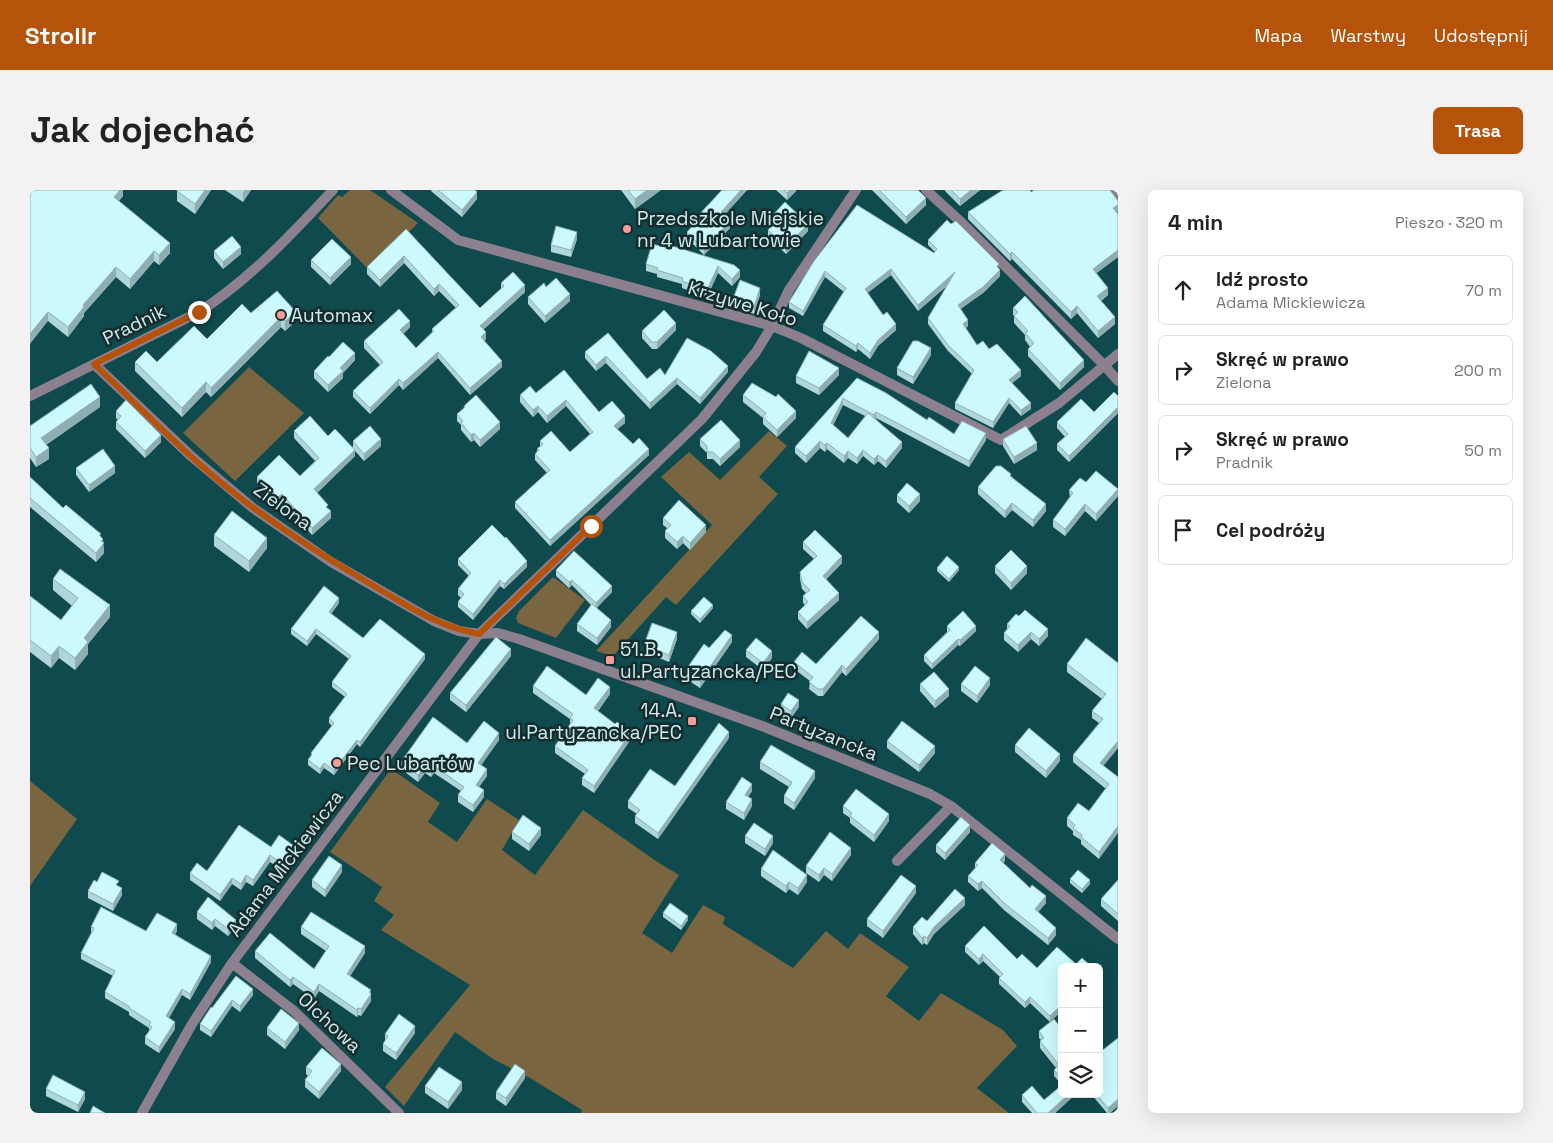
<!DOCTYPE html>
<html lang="pl">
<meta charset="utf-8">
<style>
:root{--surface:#fff;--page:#f2f2f2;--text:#222;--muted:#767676;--line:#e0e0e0;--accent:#b45309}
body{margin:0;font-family:"Space Grotesk",sans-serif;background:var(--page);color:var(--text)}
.controls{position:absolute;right:15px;bottom:15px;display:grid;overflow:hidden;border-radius:8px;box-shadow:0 5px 20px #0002}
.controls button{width:45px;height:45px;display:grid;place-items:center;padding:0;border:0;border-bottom:1px solid var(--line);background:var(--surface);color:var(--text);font:25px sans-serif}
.stop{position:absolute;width:15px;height:15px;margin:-11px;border:4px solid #b45309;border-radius:50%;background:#fff}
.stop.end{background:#b45309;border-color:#fff;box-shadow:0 1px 5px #0008}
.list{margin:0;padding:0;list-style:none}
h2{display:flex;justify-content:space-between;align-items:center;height:65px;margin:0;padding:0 20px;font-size:21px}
h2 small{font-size:16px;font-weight:400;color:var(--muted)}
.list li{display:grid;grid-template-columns:32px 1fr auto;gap:15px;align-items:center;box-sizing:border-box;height:70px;margin:0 10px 10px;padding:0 10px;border:1px solid var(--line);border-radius:8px}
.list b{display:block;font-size:19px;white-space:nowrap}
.list p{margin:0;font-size:16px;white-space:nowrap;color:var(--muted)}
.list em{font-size:16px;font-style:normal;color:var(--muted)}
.icon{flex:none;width:28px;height:28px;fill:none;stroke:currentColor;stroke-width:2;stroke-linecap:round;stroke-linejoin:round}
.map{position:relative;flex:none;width:1088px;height:923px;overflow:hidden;border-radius:8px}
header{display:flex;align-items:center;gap:30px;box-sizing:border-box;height:70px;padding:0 25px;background:var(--accent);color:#fff}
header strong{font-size:24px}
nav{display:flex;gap:28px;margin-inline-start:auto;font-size:18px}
.intro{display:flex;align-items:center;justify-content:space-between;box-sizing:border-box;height:120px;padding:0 30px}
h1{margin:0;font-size:35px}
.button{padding:12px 22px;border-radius:8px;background:var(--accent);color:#fff;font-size:18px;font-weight:700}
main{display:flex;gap:30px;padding:0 30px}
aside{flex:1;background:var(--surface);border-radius:8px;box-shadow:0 5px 20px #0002}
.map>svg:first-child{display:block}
.green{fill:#79653f}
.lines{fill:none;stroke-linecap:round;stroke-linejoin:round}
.street{stroke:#8c7f8e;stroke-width:10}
.wall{fill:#afd6da;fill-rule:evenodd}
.shaded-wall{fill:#8faeb1}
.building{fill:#ccf9fd;stroke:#8faeb1}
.route{stroke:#b45309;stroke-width:6}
.poi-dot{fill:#f59b98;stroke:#152c2d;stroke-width:2}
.labels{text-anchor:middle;stroke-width:5;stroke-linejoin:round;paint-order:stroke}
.poi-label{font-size:19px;fill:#d0ebed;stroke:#152c2d;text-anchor:start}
.street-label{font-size:19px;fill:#d0ebed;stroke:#152c2d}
</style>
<header>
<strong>Strollr</strong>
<nav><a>Mapa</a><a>Warstwy</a><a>Udostępnij</a></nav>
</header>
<div class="intro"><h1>Jak dojechać</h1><a class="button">Trasa</a></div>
<main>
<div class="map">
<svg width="1088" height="923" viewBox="0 0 1088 923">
<rect width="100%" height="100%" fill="#0e4a4e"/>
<path class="green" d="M 320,0 L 340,0 L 388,33 L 340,81 L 288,28 L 308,5 L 312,7 Z
M 219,177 L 274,223 L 205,291 L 153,243 Z
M 739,241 L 757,256 L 729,287 L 748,304 L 646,415 L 636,407 L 583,466 L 566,461 L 682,335 L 631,287 L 659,262 L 690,290 Z
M 523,387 L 555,410 L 526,448 L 488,433 L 486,428 L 489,421 Z
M 361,579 L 410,613 L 398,632 L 427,652 L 457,609 L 489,630 L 472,660 L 505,685 L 553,620 L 626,671 L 649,685 L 612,743 L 642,763 L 673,715 L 695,727 L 693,734 L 763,778 L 796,741 L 818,759 L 830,743 L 879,777 L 856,806 L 889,831 L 911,803 L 973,840 L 987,856 L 947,898 L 979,923 L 551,923 L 552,920 L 500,888 L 463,869 L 425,842 L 374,916 L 355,897 L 440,795 L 351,740 L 364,725 L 344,711 L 352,697 L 300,662 Z
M 0,591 L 47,629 L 0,696 Z"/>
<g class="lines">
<path class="street" d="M 361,0 L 428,50 L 742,136 L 771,148 L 971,250 L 1029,213 L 1088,164
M 896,0 L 931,32 L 1074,175 L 1088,191
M 1083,0 L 1088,7
M 64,174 L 161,266 L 223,318 L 301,372 L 404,431 L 429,441 L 449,444 L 468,443 L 489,449 L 732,536 L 900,604 L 921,616 L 1088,749
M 0,206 L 169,122 C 220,89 261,45 303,0
M 867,671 L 921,616
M 202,773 L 264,821 L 369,923
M 112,923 L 162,834 L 202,773 L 449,444 L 672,229 L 726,162 L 742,136 L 759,100 L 826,0"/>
</g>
<path class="wall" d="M 0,0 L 93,0 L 93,6 L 89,11 L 140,63 L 129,75 L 124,71 L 100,99 L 86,87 L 54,123 L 54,126 L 38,147 L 18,131 Z
M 181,0 L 165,24 L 147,11 L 147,1 Z
M 195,0 L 221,0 L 213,12 Z
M 401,0 L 445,0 L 447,9 L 432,27 L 401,1 Z
M 591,0 L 631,0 L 605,19 Z
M 692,0 L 717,0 L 694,25 L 700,38 L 674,65 L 657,48 L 657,42 L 667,32 L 667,27 Z
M 746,0 L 766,0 L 766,1 L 757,10 Z
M 842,0 L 888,0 L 896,15 L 876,34 Z
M 915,0 L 950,0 L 930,16 L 915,1 Z
M 1001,2 L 1088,11 L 1088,22 L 1087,22 L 1088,67 L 1066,83 L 1078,105 L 1071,111 L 1085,134 L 1068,148 L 1047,123 L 1041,129 L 982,69 L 980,71 L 938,29 L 938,22 Z
M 741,27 L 778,41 L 756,64 L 738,47 L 738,40 L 743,35 L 741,34 Z
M 376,39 L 450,118 L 471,99 L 471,93 L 495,102 L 453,140 L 456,149 L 454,151 L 472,177 L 440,205 L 408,168 L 373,200 L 369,195 L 340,224 L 323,207 L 323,201 L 350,175 L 334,158 L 334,151 L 380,137 L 373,144 L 386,158 L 402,142 L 402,139 L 426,118 L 409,101 L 404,106 L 374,73 L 350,97 L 337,84 L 337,77 Z
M 547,49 L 541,67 L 521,62 L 521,55 Z
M 898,50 L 969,79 L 970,86 L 953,103 L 930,119 L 938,136 L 936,138 L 947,155 L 959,159 L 991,186 L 982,193 L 1001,219 L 991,226 L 979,213 L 963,238 L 925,219 L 925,213 L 942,184 L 918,161 L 898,134 L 898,128 L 918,95 L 888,121 L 861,85 L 837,103 L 853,125 L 866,140 L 848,156 L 840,169 L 828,159 L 826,162 L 793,141 L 793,135 L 814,102 L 795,87 L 773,126 L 759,118 L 759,112 L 784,71 L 904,63 L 905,62 L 898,55 Z
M 184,61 L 211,64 L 193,79 L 184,68 Z
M 281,70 L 321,74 L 300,95 L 281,77 Z
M 616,74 L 704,75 L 710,87 L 702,96 L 688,83 L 677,107 L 652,98 L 652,94 L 627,87 L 627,84 L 616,81 Z
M 516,97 L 540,111 L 515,133 L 498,114 L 498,107 Z
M 247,101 L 266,131 L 255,141 L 251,137 L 181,207 L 176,202 L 152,227 L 105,181 L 105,172 L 127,172 L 177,149 L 221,123 Z
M 730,105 L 724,124 L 703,116 L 703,109 Z
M 983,118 L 1054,177 L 1030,200 L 998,166 L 998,159 L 1000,157 L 995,150 L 995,145 L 984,133 L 984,126 L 983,125 Z
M 646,140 L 627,159 L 622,159 L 612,148 L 612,141 Z
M 578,143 L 617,189 L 635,185 L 698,182 L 670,214 L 647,194 L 620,219 L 576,173 L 566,181 L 555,168 L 555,162 Z
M 901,165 L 883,194 L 867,185 L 867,178 Z
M 299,167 L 325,170 L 313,183 L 313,188 L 298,202 L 284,188 L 284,181 Z
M 534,180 L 569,222 L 595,233 L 587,239 L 603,254 L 619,265 L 520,356 L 485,318 L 485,312 L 517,283 L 505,270 L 505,264 L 507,261 L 507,259 L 510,257 L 510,251 L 540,262 L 560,244 L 536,216 L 517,233 L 508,222 L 503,227 L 490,212 L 490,205 L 506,203 Z
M 809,185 L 789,205 L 766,193 L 766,186 Z
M 827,188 L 897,230 L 924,244 L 956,250 L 939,277 L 846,228 L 846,229 L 872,258 L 856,278 L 848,271 L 844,275 L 833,266 L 827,274 L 818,268 L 814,273 L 797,259 L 795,262 L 790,258 L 776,273 L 765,263 L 765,257 ZM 813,215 L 835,226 L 818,248 L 803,235 Z
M 713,205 L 766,228 L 747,247 L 733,234 L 733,228 L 713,212 Z
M 1088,206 L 1088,223 L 1039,272 L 1027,260 L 1027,254 L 1035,247 L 1027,238 L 1027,232 L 1064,222 Z
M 70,217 L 16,255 L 19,269 L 6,277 L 0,268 L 0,236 Z
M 86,221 L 131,252 L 115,268 L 86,239 L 86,232 L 88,230 L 86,228 Z
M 427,224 L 470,239 L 450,257 L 444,250 L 441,252 L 431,240 L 431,235 L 427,231 Z
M 264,241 L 298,246 L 323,257 L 323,251 L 351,256 L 334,271 L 325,261 L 325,266 L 287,303 L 298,319 L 301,328 L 282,345 L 252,311 L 248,314 L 227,293 L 227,287 L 270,286 L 285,271 L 264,248 Z
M 670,249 L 710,257 L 690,276 L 683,269 L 677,269 L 677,263 L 670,256 Z
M 973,249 L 1007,260 L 984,274 L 973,256 Z
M 46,278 L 85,283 L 59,302 L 46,285 Z
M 981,286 L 1016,321 L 1003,337 L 982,320 L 975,328 L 948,304 L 948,297 Z
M 0,287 L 33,318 L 71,346 L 73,353 L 74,363 L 66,372 L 0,317 Z
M 1056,292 L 1088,306 L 1066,331 L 1055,321 L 1035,346 L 1023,337 L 1023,330 L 1040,308 L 1039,300 Z
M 867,305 L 890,311 L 879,323 L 867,312 Z
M 633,328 L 676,342 L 660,360 L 653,353 L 647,359 L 635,348 L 635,341 L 637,338 L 633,335 Z
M 184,345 L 237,358 L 219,382 L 184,356 Z
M 773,352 L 812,373 L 796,389 L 809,410 L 777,439 L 768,429 L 768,422 L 775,415 L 773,413 L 773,406 L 776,403 L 772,399 L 770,389 L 770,382 L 784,369 L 773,359 Z
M 428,369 L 497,377 L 474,399 L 470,396 L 443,430 L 428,417 L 428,412 L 431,408 L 428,405 L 428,399 L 439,386 L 428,375 Z
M 965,376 L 997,383 L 981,400 L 965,383 Z
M 907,378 L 929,380 L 919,392 L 907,381 Z
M 526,380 L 582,402 L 566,418 L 581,437 L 567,455 L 547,441 L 547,434 L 561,415 L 542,395 L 539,398 L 526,386 Z
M 23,389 L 80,427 L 58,454 L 58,464 L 45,480 L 29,468 L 21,478 L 0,462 L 0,406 L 31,430 L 42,416 L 23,400 Z
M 309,413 L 301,424 L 333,448 L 395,469 L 330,557 L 327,554 L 304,585 L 294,578 L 290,584 L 278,575 L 278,570 L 281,566 L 281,563 L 302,536 L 299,533 L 299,528 L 315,507 L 302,497 L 302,492 L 319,469 L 286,444 L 277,456 L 261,444 L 261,439 Z
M 683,418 L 670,433 L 661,424 L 661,421 Z
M 989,426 L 1018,446 L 1009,456 L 1001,449 L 988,462 L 974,450 L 974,443 L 977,439 L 977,434 Z
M 917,436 L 946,441 L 930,456 L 928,455 L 902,479 L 894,471 L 894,465 L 917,442 Z
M 647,449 L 639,472 L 614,462 L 614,455 Z
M 849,449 L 816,486 L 812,482 L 793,506 L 788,506 L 779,499 L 780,491 L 764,479 L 764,472 L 786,474 Z
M 702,452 L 670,498 L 655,488 L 655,481 L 679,458 Z
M 716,460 L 742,468 L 733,480 L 716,467 Z
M 481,466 L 436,522 L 420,510 L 420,503 Z
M 1088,473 L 1088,558 L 1073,576 L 1088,587 L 1069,669 L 1051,654 L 1051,650 L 1043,645 L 1043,641 L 1037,636 L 1037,628 L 1059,621 L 1076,599 L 1043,572 L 1043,565 L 1069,533 L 1062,528 L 1062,521 L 1072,509 L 1037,482 L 1037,474 Z
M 890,494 L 919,506 L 905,518 L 890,501 Z
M 931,494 L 960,495 L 947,513 L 931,501 Z
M 503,496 L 556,505 L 580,504 L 568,521 L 601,549 L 564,603 L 552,595 L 552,588 L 555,584 L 525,563 L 525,556 L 540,535 L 540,529 L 503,503 Z
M 751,514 L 769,517 L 761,528 L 751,521 Z
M 699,548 L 628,649 L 605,633 L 605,626 L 607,624 L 598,618 L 598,611 L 645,596 Z
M 469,550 L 451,575 L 457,586 L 449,597 L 454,607 L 443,622 L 428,612 L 428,605 L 431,601 L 404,583 L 401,587 L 395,583 L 388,592 L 371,579 L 371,572 L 437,553 Z
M 857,551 L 905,563 L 889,582 L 857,558 Z
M 985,555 L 1030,571 L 1016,588 L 985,562 Z
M 730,572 L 785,588 L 764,620 L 754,613 L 754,606 L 759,597 L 730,579 Z
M 722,601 L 718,607 L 722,616 L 714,630 L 696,619 L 696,612 Z
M 813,616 L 859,631 L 844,652 L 820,633 L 820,628 L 813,623 Z
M 482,642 L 511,645 L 499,661 L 482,649 Z
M 940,642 L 915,670 L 906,662 L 906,655 Z
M 715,646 L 743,653 L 735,666 L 715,653 Z
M 241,657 L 264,663 L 252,680 L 240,672 L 223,696 L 216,692 L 211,700 L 202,694 L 190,711 L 160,690 L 160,683 L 177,681 Z
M 821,665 L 802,691 L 794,685 L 789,692 L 776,683 L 776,676 Z
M 975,671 L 973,673 L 1016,713 L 1008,722 L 1026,745 L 1018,755 L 974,720 L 952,698 L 948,701 L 938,692 L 938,686 L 945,679 L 945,673 Z
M 731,679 L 777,692 L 768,705 L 759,699 L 756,703 L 731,686 Z
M 312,682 L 295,707 L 282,697 L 282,690 Z
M 1040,689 L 1060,694 L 1052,703 L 1040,693 Z
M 1088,690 L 1088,731 L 1071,716 L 1071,709 Z
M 67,692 L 89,696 L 92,705 L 83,721 L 58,708 L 58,701 Z
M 886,703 L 853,748 L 837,736 L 837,729 Z
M 935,715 L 904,744 L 897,755 L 894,753 L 892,755 L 883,744 L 883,737 L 897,731 Z
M 167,722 L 206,737 L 198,746 L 185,736 L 182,740 L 167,729 Z
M 633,723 L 658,730 L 651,740 L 633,727 Z
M 61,737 L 116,741 L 147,741 L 145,744 L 181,772 L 160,810 L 152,805 L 139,828 L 145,839 L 129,863 L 115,854 L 115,847 L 119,841 L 119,838 L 99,825 L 99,822 L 75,808 L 75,802 L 83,786 L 51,769 L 51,763 L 61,743 Z
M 271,737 L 335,763 L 320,786 L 341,804 L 341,811 L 331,826 L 328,825 L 327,827 L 289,801 L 284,809 L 263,794 L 260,797 L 225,768 L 225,761 L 284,779 L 296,761 L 271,744 Z
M 935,756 L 987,769 L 1007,778 L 1027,757 L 1020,832 L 1032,839 L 1032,904 L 1046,904 L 1025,923 L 1002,923 L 992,912 L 992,905 L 1014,910 L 1032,895 L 1024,886 L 1024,880 L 1026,878 L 1010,858 L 1010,851 L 1011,850 L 1009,848 L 1009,841 L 1020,832 L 1000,813 L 995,818 L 969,794 L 969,788 L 970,787 L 953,771 L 949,775 L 935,762 Z
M 206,786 L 223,805 L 210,822 L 202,816 L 181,847 L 170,840 L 170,834 Z
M 237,838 L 269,840 L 255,859 L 237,845 Z
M 385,843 L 366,870 L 353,861 L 353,854 L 355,851 L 355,844 Z
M 1088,848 L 1088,916 L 1080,923 L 1077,923 L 1061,904 L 1069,904 Z
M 276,877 L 311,881 L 289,909 L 275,897 L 275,890 L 278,886 L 276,884 Z
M 495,888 L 476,916 L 466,909 L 466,902 Z
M 395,896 L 432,900 L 418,919 L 395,903 Z
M 16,899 L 55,909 L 48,922 L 16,906 Z"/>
<path class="shaded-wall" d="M 90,0 L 93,0 L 93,6 L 84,16 L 84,7 Z
M 175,0 L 181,0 L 165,24 L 165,14 Z
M 214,0 L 221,0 L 213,12 L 213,3 Z
M 617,0 L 631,0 L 605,19 L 605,9 Z
M 711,0 L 717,0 L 691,29 L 691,22 Z
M 760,0 L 766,0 L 766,1 L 757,10 L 757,3 Z
M 941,0 L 950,0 L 930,16 L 930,9 Z
M 447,2 L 447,9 L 432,27 L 432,20 Z
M 896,8 L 896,15 L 876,34 L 876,27 Z
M 1088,15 L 1088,22 L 1083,25 L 1083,18 Z
M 700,31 L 700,38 L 674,65 L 674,59 Z
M 778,34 L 778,41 L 756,64 L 756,57 Z
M 547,42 L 547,49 L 541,67 L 541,60 Z
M 140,53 L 140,63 L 129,75 L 129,65 Z
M 211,57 L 211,64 L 193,79 L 193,72 Z
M 1088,60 L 1088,67 L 1063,86 L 1063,79 Z
M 124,61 L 124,71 L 100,99 L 100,89 Z
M 982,62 L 982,69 L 980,71 L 980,64 Z
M 374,66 L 374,73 L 350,97 L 350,90 Z
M 321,67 L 321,74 L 300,95 L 300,88 Z
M 688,76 L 688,83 L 677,107 L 677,100 Z
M 86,77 L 86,87 L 54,123 L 54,126 L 38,147 L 38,137 L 53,115 Z
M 861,79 L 861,85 L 835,105 L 835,99 Z
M 710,80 L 710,87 L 702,96 L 702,89 Z
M 970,80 L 970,86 L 953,103 L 928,121 L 928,115 Z
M 795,81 L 795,87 L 773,126 L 773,121 Z
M 925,82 L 925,88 L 888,121 L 888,115 Z
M 409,94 L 409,101 L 404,106 L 404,99 Z
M 495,95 L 495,102 L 450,142 L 450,136 Z
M 730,98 L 730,105 L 724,124 L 724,117 Z
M 1078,98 L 1078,105 L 1067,113 L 1067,106 Z
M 540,104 L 540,111 L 515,133 L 515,126 Z
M 1047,116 L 1047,123 L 1041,129 L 1041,122 Z
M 18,122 L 18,131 L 0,154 L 0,144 Z
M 266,122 L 266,131 L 255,141 L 255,131 Z
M 251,127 L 251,137 L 181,207 L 181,198 Z
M 1085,127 L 1085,134 L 1068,148 L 1068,141 Z
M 938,130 L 938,136 L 933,140 L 933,134 Z
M 380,131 L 380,137 L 370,147 L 370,140 Z
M 646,133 L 646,140 L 627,159 L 627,152 Z
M 866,134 L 866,140 L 848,156 L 840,169 L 840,163 L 848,150 Z
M 456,142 L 456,149 L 451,153 L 451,147 Z
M 828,153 L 828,159 L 826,162 L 826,156 Z
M 901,158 L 901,165 L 883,194 L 883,187 Z
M 408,162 L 408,168 L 373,200 L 373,193 Z
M 325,163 L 325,170 L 313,183 L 313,188 L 298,202 L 298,195 L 310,178 Z
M 576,166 L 576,173 L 566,181 L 566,175 Z
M 1054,170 L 1054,177 L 1030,200 L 1030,193 Z
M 472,171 L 472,177 L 440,205 L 440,198 Z
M 698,176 L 698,182 L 670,214 L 670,208 Z
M 809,178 L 809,185 L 789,205 L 789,198 Z
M 991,180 L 991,186 L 979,196 L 979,190 Z
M 647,188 L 647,194 L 620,219 L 620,213 Z
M 369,189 L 369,195 L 340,224 L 340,218 Z
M 176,192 L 176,202 L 152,227 L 152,218 Z
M 70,207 L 70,217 L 11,258 L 11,248 Z
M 979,208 L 979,213 L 963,238 L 963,232 Z
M 813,209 L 813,215 L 801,240 L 801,233 Z
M 536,210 L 536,216 L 517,233 L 517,226 Z
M 1001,213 L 1001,219 L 991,226 L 991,220 Z
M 508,216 L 508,222 L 503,227 L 503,220 Z
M 1088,217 L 1088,223 L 1039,272 L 1039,266 Z
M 766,221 L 766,228 L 747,247 L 747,240 Z
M 846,222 L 846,228 L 844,231 L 844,225 Z
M 595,226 L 595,233 L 584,242 L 584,236 Z
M 470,232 L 470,239 L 450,257 L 450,250 Z
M 444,243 L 444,250 L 441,252 L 441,245 Z
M 956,243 L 956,250 L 939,277 L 939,271 Z
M 131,245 L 131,252 L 115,268 L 115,261 Z
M 351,249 L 351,256 L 334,271 L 334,264 Z
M 710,250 L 710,257 L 690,276 L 690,269 Z
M 790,251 L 790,258 L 776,273 L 776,266 Z
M 872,252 L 872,258 L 856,278 L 856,271 Z
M 797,253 L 797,259 L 795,262 L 795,255 Z
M 1007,253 L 1007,260 L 984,274 L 984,267 Z
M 19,258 L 19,269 L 6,277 L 6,267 Z
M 619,259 L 619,265 L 520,356 L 520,350 Z
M 325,260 L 325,266 L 284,306 L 284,299 Z
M 833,260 L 833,266 L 827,274 L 827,268 Z
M 818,261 L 818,268 L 814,273 L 814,266 Z
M 848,265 L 848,271 L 844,275 L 844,269 Z
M 85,276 L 85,283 L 59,302 L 59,295 Z
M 1088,299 L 1088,306 L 1066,331 L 1066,324 Z
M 252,304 L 252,311 L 248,314 L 248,307 Z
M 890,304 L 890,311 L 879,323 L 879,316 Z
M 982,313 L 982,320 L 975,328 L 975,321 Z
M 1016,314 L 1016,321 L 1003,337 L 1003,330 Z
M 1055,314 L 1055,321 L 1035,346 L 1035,339 Z
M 301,321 L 301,328 L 282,345 L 282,338 Z
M 676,335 L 676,342 L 660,360 L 660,353 Z
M 653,346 L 653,353 L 647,359 L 647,352 Z
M 237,348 L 237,358 L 219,382 L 219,371 Z
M 73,349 L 74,363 L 66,372 L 66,363 L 71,351 Z
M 812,366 L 812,373 L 793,393 L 793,386 Z
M 497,371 L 497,377 L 474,399 L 474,394 Z
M 997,376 L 997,383 L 981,400 L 981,393 Z
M 929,377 L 929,380 L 919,392 L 919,389 Z
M 470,390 L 470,396 L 443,430 L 443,424 Z
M 542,390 L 542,395 L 539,398 L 539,392 Z
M 582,396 L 582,402 L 566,419 L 566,413 Z
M 809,403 L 809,410 L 777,439 L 777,432 Z
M 309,408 L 309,413 L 299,427 L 299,422 Z
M 80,415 L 80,427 L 58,454 L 58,464 L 45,480 L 45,468 L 54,448 Z
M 683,415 L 683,418 L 670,433 L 670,429 Z
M 581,430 L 581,437 L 567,455 L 567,448 Z
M 946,436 L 946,441 L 930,456 L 930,450 Z
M 286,439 L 286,444 L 277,456 L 277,451 Z
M 1018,439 L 1018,446 L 1009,456 L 1009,449 Z
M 647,442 L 647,449 L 639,472 L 639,465 Z
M 849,442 L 849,449 L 816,486 L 816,479 Z
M 1001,442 L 1001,449 L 988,462 L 988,455 Z
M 702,445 L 702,452 L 670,498 L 670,491 Z
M 928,449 L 928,455 L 902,479 L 902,474 Z
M 29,456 L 29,468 L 21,478 L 21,466 Z
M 481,459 L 481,466 L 436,522 L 436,515 Z
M 742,461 L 742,468 L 733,480 L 733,473 Z
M 395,464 L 395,469 L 330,557 L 330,552 Z
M 812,475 L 812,482 L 793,506 L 793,499 Z
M 960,488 L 960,495 L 947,513 L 947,506 Z
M 580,497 L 580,504 L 564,525 L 564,518 Z
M 919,499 L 919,506 L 905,518 L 905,511 Z
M 769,510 L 769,517 L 761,528 L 761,521 Z
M 601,542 L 601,549 L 564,603 L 564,596 Z
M 699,542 L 699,548 L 628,649 L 628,643 Z
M 469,543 L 469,550 L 448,580 L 448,573 Z
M 327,550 L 327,554 L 304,585 L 304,580 Z
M 1088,551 L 1088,558 L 1070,580 L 1070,573 Z
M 905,556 L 905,563 L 889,582 L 889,575 Z
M 1030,564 L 1030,571 L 1016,588 L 1016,581 Z
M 294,573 L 294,578 L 290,584 L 290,579 Z
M 395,576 L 395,583 L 388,592 L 388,585 Z
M 404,576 L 404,583 L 401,587 L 401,580 Z
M 457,579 L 457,586 L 446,601 L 446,595 Z
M 785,581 L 785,588 L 764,620 L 764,613 Z
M 722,594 L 722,601 L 715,612 L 715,605 Z
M 454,600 L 454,607 L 443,622 L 443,615 Z
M 722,609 L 722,616 L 714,630 L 714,623 Z
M 859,624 L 859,631 L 844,652 L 844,645 Z
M 940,635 L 940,642 L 915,670 L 915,663 Z
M 1088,636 L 1088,643 L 1069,669 L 1069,662 Z
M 511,638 L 511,645 L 499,661 L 499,654 Z
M 743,646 L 743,653 L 735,666 L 735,659 Z
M 264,656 L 264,663 L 252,680 L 252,674 Z
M 821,658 L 821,665 L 802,691 L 802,684 Z
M 975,664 L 975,671 L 970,677 L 970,670 Z
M 240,665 L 240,672 L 223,696 L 223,690 Z
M 312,675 L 312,682 L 295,707 L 295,700 Z
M 794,678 L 794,685 L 789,692 L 789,685 Z
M 216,685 L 216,692 L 211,700 L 211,694 Z
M 777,685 L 777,692 L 768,705 L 768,698 Z
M 202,688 L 202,694 L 190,711 L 190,705 Z
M 1060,690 L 1060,694 L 1052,703 L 1052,699 Z
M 952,691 L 952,698 L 948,701 L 948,694 Z
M 759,692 L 759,699 L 756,703 L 756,696 Z
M 886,696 L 886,703 L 853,748 L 853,741 Z
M 92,698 L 92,705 L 83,721 L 83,714 Z
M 1016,706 L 1016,713 L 1005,726 L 1005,719 Z
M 935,708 L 935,715 L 904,744 L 897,755 L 897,748 L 904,737 Z
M 658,726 L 658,730 L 651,740 L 651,736 Z
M 185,729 L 185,736 L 182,740 L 182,733 Z
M 206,730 L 206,737 L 198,746 L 198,739 Z
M 147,734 L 147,741 L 142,749 L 142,743 Z
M 1026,738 L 1026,745 L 1018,755 L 1018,748 Z
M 894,746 L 894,753 L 892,755 L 892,748 Z
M 335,756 L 335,763 L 317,791 L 317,784 Z
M 953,764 L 953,771 L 949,775 L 949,769 Z
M 181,766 L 181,772 L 160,810 L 160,804 Z
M 263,787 L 263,794 L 260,797 L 260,790 Z
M 289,794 L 289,801 L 284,809 L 284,802 Z
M 152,799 L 152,805 L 136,833 L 136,826 Z
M 223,799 L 223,805 L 210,822 L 210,816 Z
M 341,800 L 341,811 L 331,826 L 331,819 Z
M 1000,807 L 1000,813 L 995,818 L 995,812 Z
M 202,810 L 202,816 L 181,847 L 181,841 Z
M 1032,814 L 1032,821 L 1020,832 L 1020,826 Z
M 328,818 L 328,825 L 327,827 L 327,820 Z
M 145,832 L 145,839 L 129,863 L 129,857 Z
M 269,833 L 269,840 L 255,859 L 255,852 Z
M 385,836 L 385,843 L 366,870 L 366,863 Z
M 311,874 L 311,881 L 289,909 L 289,902 Z
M 495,881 L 495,888 L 476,916 L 476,908 Z
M 432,892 L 432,900 L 418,919 L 418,912 Z
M 55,902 L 55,909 L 48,922 L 48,915 Z
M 1039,904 L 1046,904 L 1025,923 L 1018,923 Z
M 1088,909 L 1088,916 L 1080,923 L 1078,923 L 1078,918 Z"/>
<path class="building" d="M 0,0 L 90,0 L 84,7 L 140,53 L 129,65 L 124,61 L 100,89 L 86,77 L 53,115 L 54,117 L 38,137 L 18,122 L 0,144 Z
M 147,0 L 175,0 L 165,14 L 147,1 Z
M 408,0 L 445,0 L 447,2 L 432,20 Z
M 598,0 L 617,0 L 605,9 Z
M 692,0 L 711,0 L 691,22 L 700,31 L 674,59 L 657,42 L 669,29 L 667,27 Z
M 754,0 L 760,0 L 757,3 Z
M 849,0 L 888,0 L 896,8 L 876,27 Z
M 921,0 L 941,0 L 930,9 Z
M 973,0 L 1000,0 L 1001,2 L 1004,0 L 1080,0 L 1088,11 L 1088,15 L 1083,18 L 1088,24 L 1088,60 L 1063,79 L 1078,98 L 1067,106 L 1085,127 L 1068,141 L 1047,116 L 1041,122 L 982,62 L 980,64 L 938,22 Z
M 755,12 L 778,34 L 756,57 L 738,40 L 746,31 L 741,27 Z
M 827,15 L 904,63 L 907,59 L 898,50 L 917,30 L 921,34 L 926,31 L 969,74 L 967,76 L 970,80 L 953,97 L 928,115 L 938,130 L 933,134 L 947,155 L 953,151 L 959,159 L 967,154 L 991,180 L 979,190 L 1001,213 L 991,220 L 979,208 L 963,232 L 925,213 L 944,180 L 918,155 L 898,128 L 925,82 L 888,115 L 861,79 L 835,99 L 853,125 L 857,122 L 866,134 L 848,150 L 840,163 L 828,153 L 826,156 L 793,135 L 816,98 L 795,81 L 773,121 L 759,112 L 784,71 Z
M 526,36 L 547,42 L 541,60 L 521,55 Z
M 376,39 L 450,118 L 474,96 L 471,93 L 483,82 L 495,95 L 450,136 L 456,142 L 451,147 L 472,171 L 440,198 L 408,162 L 373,193 L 369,189 L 340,218 L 323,201 L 353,172 L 334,151 L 369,119 L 380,131 L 370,140 L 386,158 L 404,141 L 402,139 L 429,115 L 409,94 L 404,99 L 374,66 L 350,90 L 337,77 Z
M 202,46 L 211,57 L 193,72 L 184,61 Z
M 302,49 L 321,67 L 300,88 L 281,70 Z
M 622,54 L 638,58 L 639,55 L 704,75 L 710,80 L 702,89 L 688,76 L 677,100 L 652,91 L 653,88 L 627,80 L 628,78 L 616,74 Z
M 526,88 L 540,104 L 515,126 L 498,107 L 514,93 L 516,97 Z
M 710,90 L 730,98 L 724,117 L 703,109 Z
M 247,101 L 266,122 L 255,131 L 251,127 L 181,198 L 176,192 L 152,218 L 105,172 L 116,161 L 127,172 L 164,136 L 177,149 L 212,114 L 221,123 Z
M 995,106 L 1054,170 L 1030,193 L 998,159 L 1004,153 L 995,143 L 998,141 L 984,126 L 988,122 L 983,118 Z
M 634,120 L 646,133 L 627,152 L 622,152 L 612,141 Z
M 578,143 L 617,189 L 630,178 L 635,185 L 657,148 L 681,161 L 698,176 L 670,208 L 647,188 L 620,213 L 576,166 L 566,175 L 555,162 Z
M 883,151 L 888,151 L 901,158 L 883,187 L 867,178 Z
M 313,152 L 325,163 L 310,178 L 313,181 L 298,195 L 284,181 L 298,166 L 299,167 Z
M 779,161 L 809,178 L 789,198 L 766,186 Z
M 534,180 L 569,222 L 582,211 L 595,226 L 584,236 L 603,254 L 609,248 L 619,259 L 520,350 L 485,312 L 520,280 L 505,264 L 509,260 L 507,259 L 513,254 L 510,251 L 521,241 L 540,262 L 563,242 L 536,210 L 517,226 L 508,216 L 503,220 L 490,205 L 500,196 L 506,203 Z
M 827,188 L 856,203 L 897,230 L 899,227 L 924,244 L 932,231 L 956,243 L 939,271 L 846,222 L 844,225 L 812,208 L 813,209 L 801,233 L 818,248 L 838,223 L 872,252 L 856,271 L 848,265 L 844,269 L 833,260 L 827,268 L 818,261 L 814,266 L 797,253 L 795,255 L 790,251 L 776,266 L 765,257 Z
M 722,193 L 746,207 L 748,204 L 766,221 L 747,240 L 733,227 L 736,223 L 713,205 Z
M 61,194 L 70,207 L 11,248 L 19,258 L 6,267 L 0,258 L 0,236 Z
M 1084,202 L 1088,206 L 1088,217 L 1039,266 L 1027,254 L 1038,244 L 1027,232 L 1051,209 L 1064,222 Z
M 446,205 L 470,232 L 450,250 L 444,243 L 441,245 L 431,233 L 433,231 L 427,224 L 434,218 L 435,215 Z
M 96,210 L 131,245 L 115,261 L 86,232 L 91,226 L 86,221 Z
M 280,226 L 298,246 L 305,239 L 325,260 L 284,299 L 298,315 L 296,317 L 301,321 L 282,338 L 252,304 L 248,307 L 227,287 L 249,265 L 270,286 L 289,268 L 264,241 Z
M 691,230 L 710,250 L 690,269 L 683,262 L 677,262 L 677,256 L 670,249 Z
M 340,236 L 351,249 L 334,264 L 323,251 Z
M 996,236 L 1007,253 L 984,267 L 973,249 Z
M 73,259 L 85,276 L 59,295 L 46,278 Z
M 966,276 L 971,276 L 981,284 L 980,286 L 1016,314 L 1003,330 L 982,313 L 975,321 L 948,297 Z
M 1066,281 L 1088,299 L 1066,324 L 1055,314 L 1035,339 L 1023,330 L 1043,303 L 1039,300 L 1050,288 L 1056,292 Z
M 0,287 L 33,318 L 36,315 L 71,344 L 69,345 L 73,349 L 71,351 L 74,353 L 66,363 L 0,308 Z
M 877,293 L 890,304 L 879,316 L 867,305 Z
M 649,310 L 676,335 L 660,353 L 653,346 L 647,352 L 635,341 L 641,335 L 633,328 Z
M 202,321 L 237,348 L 219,371 L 184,345 Z
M 462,335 L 475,348 L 476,347 L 497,371 L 474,394 L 470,390 L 443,424 L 428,412 L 434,404 L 428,399 L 441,383 L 428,369 Z
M 785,340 L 812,366 L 793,386 L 809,403 L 777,432 L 768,422 L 778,412 L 773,406 L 780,400 L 772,392 L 770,382 L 787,366 L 773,352 Z
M 981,360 L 997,376 L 981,393 L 965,376 Z
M 544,361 L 582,396 L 566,413 L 542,390 L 539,392 L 526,380 Z
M 917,366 L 929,377 L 919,389 L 907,378 Z
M 30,379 L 80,415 L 54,448 L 58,452 L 45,468 L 29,456 L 21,466 L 0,450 L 0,406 L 31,430 L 48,408 L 23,389 Z
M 294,396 L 309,408 L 299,422 L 333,448 L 350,429 L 395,464 L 330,552 L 327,550 L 304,580 L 294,573 L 290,579 L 278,570 L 282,564 L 281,563 L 304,533 L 299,528 L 317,504 L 302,492 L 321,466 L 286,439 L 277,451 L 261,439 Z
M 674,407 L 683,415 L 670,429 L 661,421 Z
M 562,414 L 581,430 L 567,448 L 547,434 Z
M 995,420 L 1018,439 L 1009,449 L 1001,442 L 988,455 L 974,443 L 980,436 L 977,434 L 986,424 L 989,426 Z
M 933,421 L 946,436 L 930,450 L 928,449 L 902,474 L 894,465 L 920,440 L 917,436 Z
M 831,426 L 849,442 L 816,479 L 812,475 L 793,499 L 788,499 L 779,492 L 783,487 L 764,472 L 772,462 L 786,474 Z
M 622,433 L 647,442 L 639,465 L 614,455 Z
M 695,440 L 702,445 L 670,491 L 655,481 L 674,454 L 679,458 Z
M 466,447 L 481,459 L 436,515 L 420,503 Z
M 726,448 L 742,461 L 733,473 L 716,460 Z
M 1056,448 L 1088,473 L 1088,551 L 1070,573 L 1088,587 L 1088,636 L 1069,662 L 1051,647 L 1052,645 L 1043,638 L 1045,635 L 1037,628 L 1048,613 L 1059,621 L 1079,594 L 1043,565 L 1073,529 L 1062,521 L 1076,504 L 1037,474 Z
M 517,476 L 556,505 L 568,488 L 580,497 L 564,518 L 585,534 L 587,532 L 601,542 L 564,596 L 552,588 L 558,580 L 525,556 L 543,530 L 540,528 L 543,524 L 503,496 Z
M 945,476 L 960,488 L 947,506 L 931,494 Z
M 904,482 L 919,499 L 905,511 L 890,494 Z
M 758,503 L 769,510 L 761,521 L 751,514 Z
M 403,527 L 437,553 L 454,531 L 469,543 L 448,573 L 457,579 L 446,595 L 454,600 L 443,615 L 428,605 L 434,597 L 404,576 L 401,580 L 395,576 L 388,585 L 371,572 Z
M 872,531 L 905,556 L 889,575 L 857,551 Z
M 689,533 L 699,542 L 628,643 L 605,626 L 610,620 L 598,611 L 620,579 L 645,596 Z
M 999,538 L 1030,564 L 1016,581 L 985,555 Z
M 741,555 L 785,581 L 764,613 L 754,606 L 762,592 L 730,572 Z
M 712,587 L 722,594 L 715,605 L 722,609 L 714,623 L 696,612 Z
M 826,599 L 859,624 L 844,645 L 820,626 L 822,623 L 813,616 Z
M 493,625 L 511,638 L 499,654 L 482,642 Z
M 931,627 L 940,635 L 915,663 L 906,655 Z
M 724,633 L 743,646 L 735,659 L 715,646 Z
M 209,635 L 241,657 L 249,645 L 264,656 L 252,674 L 240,665 L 223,690 L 216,685 L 211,694 L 202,688 L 190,705 L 160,683 L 167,673 L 177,681 Z
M 800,642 L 821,658 L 802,684 L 794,678 L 789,685 L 776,676 Z
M 962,653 L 975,664 L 970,670 L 1000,698 L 1002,695 L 1016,706 L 1005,719 L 1026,738 L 1018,748 L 974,713 L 952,691 L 948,694 L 938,686 L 948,675 L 945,673 Z
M 743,660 L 777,685 L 768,698 L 759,692 L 756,696 L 731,679 Z
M 299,666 L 312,675 L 295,700 L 282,690 Z
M 1048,680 L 1060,690 L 1052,699 L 1040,689 Z
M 72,682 L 89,691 L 86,695 L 92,698 L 83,714 L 58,701 L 64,690 L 67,692 Z
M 871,685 L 886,696 L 853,741 L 837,729 Z
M 1088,690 L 1088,724 L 1071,709 Z
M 925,699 L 935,708 L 904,737 L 897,748 L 894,746 L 892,748 L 883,737 L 892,727 L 897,731 Z
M 178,707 L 206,730 L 198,739 L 185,729 L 182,733 L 167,722 Z
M 640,713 L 658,726 L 651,736 L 633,723 Z
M 71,717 L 116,741 L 127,723 L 147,734 L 142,743 L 181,766 L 160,804 L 152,799 L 136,826 L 145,832 L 129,857 L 115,847 L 122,837 L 119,835 L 121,832 L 99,818 L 100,817 L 75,802 L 85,781 L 51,763 L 64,738 L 61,737 Z
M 281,722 L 335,756 L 317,784 L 341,800 L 339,802 L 341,804 L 331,819 L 328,818 L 327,820 L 289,794 L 284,802 L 263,787 L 260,790 L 225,761 L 240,743 L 284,779 L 299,756 L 271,737 Z
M 954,736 L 987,769 L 992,764 L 1007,778 L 1027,757 L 1046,774 L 1052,768 L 1062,777 L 1032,777 L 1032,814 L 1020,826 L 1000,807 L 995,812 L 969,788 L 973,784 L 953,764 L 949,769 L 935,756 Z
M 206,786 L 223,799 L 210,816 L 202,810 L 181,841 L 170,834 L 181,817 L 182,818 Z
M 251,819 L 269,833 L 255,852 L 237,838 Z
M 369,824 L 385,836 L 366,863 L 353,854 L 358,846 L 355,844 Z
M 1024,829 L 1032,839 L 1032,889 L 1024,880 L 1029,875 L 1010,851 L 1014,848 L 1009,841 Z
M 1088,848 L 1088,909 L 1078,918 L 1066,904 L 1069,904 L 1069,863 Z
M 292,858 L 311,874 L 289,902 L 275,890 L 282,881 L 276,877 Z
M 485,874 L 495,881 L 476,908 L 466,902 Z
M 409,877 L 432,892 L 418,912 L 395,896 Z
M 23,885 L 55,902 L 48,915 L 16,899 Z
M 1032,895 L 1032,904 L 1039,904 L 1018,923 L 1007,923 L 992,905 L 1002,896 L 1014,910 Z
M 63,916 L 75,923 L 60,923 Z"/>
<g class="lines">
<path class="route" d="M 169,122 L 64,174 C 115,222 168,278 225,319 C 265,348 306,374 349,399 C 383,419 410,437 449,444 L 561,336"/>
</g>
<g class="poi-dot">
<circle cx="597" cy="39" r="5"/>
<circle cx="251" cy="125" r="5"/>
<rect x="575" y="465" width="10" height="10" rx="2.5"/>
<rect x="657" y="526" width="10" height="10" rx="2.5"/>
<circle cx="307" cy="573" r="5"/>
</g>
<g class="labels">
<g class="poi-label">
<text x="607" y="35">Przedszkole Miejskie<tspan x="607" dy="22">nr 4 w Lubartowie</tspan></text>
<text x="261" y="132">Automax</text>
<text x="590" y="466">51.B.<tspan x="590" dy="22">ul.Partyzancka/PEC</tspan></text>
<text x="652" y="527" text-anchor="end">14.A.<tspan x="652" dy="22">ul.Partyzancka/PEC</tspan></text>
<text x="317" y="580">Pec Lubartów</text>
</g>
<g class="street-label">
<text transform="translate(713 113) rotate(17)" y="7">Krzywe Koło</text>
<text transform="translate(104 134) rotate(-26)" y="7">Pradnik</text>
<text transform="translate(253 316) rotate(36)" y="7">Zielona</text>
<text transform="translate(794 543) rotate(22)" y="7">Partyzancka</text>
<text transform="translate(255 673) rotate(-53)" y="7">Adama Mickiewicza</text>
<text transform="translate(300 832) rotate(43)" y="7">Olchowa</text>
</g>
</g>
</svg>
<div class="controls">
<button>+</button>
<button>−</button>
<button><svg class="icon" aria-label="layers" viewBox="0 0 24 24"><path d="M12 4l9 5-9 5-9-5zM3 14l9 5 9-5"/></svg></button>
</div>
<div class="stop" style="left:561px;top:336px"></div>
<div class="stop end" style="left:169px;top:122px"></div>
</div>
<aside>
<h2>4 min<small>Pieszo · 320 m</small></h2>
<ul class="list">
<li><svg class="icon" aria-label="ahead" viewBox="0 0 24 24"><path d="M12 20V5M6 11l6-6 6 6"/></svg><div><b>Idź prosto</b><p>Adama Mickiewicza</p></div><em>70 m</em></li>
<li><svg class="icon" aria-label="right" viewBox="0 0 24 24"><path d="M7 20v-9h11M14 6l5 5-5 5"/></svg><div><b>Skręć w prawo</b><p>Zielona</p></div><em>200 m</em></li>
<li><svg class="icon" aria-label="right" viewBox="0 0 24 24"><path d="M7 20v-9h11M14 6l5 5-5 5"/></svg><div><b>Skręć w prawo</b><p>Pradnik</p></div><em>50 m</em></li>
<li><svg class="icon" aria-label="arrive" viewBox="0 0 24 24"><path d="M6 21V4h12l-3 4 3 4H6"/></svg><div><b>Cel podróży</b></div></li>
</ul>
</aside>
</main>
